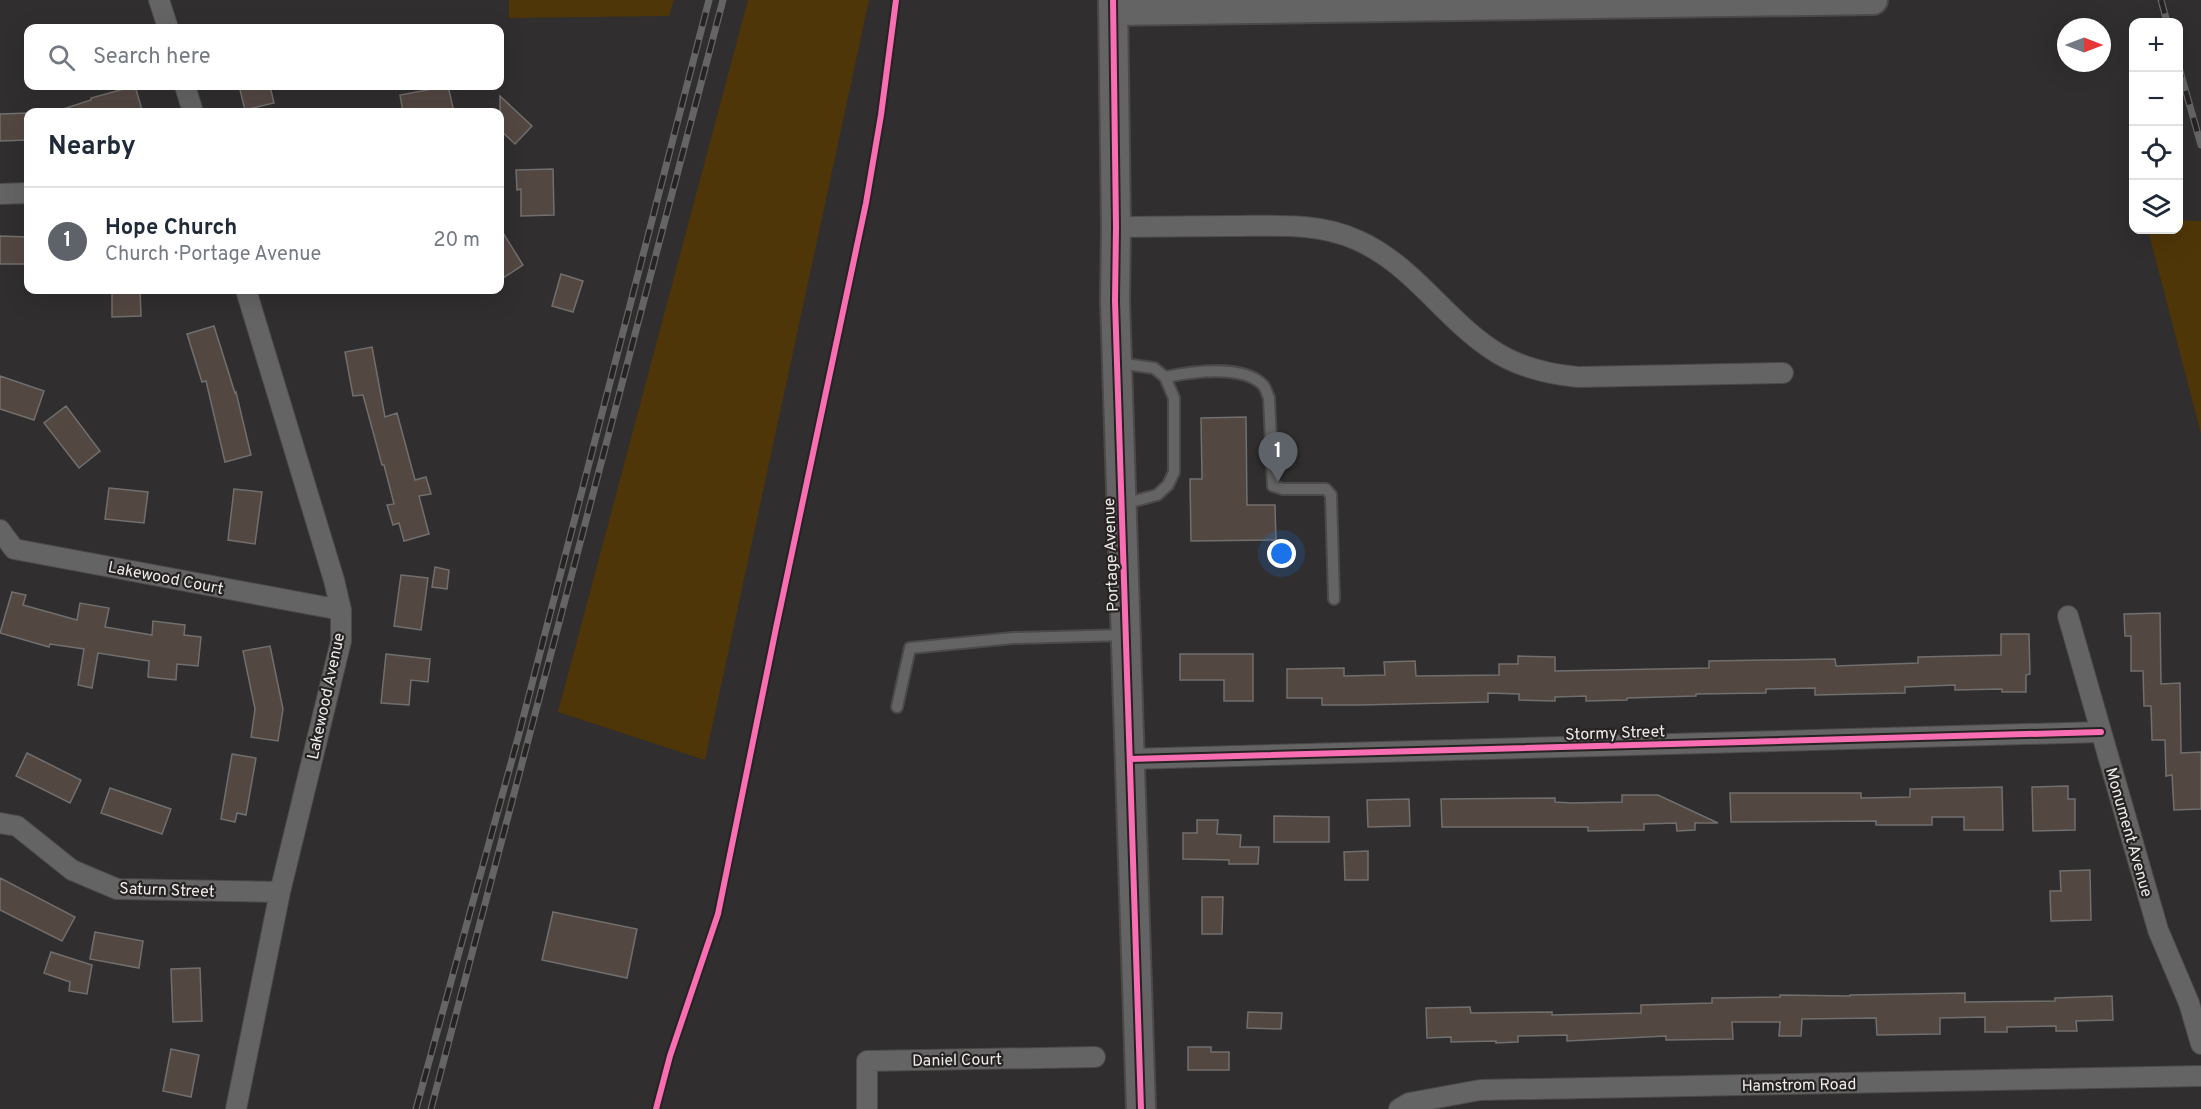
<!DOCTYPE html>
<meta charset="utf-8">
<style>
:root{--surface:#fff;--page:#f2f2f3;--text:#1f2937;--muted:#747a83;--line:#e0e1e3;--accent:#5e636a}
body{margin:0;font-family:Overpass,sans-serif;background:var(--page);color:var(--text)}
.controls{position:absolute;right:18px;top:18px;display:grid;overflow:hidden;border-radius:12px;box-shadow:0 6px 24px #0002}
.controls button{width:54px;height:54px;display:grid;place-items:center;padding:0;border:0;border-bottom:2px solid var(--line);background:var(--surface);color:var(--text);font:30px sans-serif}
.compass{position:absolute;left:2057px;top:18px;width:54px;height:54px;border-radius:50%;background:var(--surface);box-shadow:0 6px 24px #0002;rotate:90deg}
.you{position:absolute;left:1282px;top:554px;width:21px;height:21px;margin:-15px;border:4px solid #fff;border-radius:50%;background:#1a73e8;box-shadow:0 0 0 9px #1a73e833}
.badge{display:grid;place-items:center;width:39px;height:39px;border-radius:50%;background:var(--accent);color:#fff;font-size:20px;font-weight:700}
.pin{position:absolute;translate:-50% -50px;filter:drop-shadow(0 2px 3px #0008)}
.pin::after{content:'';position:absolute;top:32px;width:21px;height:18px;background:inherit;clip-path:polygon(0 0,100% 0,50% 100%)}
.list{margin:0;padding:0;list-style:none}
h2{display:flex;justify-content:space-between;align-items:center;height:78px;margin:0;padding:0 24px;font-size:26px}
h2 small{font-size:20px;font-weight:400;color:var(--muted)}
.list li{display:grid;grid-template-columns:39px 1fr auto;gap:18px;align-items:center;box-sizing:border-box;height:108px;padding:0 24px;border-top:2px solid var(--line)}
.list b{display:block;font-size:22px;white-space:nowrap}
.list p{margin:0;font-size:20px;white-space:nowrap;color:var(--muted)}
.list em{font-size:20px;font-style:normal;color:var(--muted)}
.icon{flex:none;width:33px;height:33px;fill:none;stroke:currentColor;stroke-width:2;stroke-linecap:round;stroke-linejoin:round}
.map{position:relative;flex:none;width:2201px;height:1109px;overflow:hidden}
.search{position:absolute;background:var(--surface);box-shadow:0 6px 24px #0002;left:24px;top:24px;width:480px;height:66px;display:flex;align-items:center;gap:15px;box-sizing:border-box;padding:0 21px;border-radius:12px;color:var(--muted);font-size:22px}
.panel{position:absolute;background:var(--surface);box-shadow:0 6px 24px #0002;left:24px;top:108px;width:480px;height:186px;border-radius:12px}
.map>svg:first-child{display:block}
.green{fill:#4f3608}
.building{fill:#534742;stroke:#716f6e;stroke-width:1.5}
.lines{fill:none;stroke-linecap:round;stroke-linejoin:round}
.lane-casing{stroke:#4c4949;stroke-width:14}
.street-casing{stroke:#4c4949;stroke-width:22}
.secondary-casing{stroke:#4c4949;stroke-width:32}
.lane{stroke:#656464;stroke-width:10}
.street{stroke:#656464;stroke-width:20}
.secondary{stroke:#656464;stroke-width:28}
.rail-casing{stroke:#666565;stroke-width:7}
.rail{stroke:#272323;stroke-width:4.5;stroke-dasharray:14;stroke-linecap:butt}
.cycleway-casing{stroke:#272323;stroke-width:10}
.cycleway{stroke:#f96db3;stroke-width:6}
.labels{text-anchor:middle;stroke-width:4.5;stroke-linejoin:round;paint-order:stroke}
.street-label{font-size:16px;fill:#eeebeb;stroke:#272323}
</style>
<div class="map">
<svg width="2201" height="1109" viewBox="0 0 2201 1109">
<rect width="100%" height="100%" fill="#302e2e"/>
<path class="green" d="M 509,0 L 674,0 L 669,16 L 509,18 Z
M 748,0 L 869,0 L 705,760 L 558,712 Z
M 2179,220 L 2201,221 L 2201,434 L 2148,230 L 2178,230 Z"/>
<path class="building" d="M 135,86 L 142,110 L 133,112 L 63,112 L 63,109 L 91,100 L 91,98 Z
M 239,86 L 270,86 L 274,103 L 245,110 Z
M 448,86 L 454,112 L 403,112 L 400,95 Z
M 500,96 L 532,126 L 515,144 L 500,130 Z
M 28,113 L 28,140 L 0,141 L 0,114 Z
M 553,169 L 554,215 L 521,216 L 521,189 L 517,190 L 516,170 Z
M 500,228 L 523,265 L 500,280 Z
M 0,236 L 28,237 L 28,264 L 0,264 Z
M 561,274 L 583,281 L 573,312 L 552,306 Z
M 140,291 L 141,316 L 112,317 L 112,292 Z
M 214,326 L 235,393 L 236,392 L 251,455 L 225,462 L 206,381 L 202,382 L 187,334 Z
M 372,347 L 385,417 L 397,413 L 415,480 L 426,477 L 431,494 L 419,496 L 429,534 L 404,541 L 399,523 L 393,525 L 387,505 L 394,504 L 384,465 L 382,465 L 363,395 L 353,396 L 345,352 Z
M 0,376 L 44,391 L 34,420 L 0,409 Z
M 66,406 L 100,451 L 79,468 L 44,423 Z
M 1246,417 L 1247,505 L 1275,505 L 1276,540 L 1191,541 L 1190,479 L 1202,479 L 1201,418 Z
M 109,488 L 148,492 L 144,523 L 105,519 Z
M 234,489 L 262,492 L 255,544 L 228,540 Z
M 435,567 L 449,570 L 447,589 L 432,587 Z
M 401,575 L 428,578 L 421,630 L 394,626 Z
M 12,592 L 26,595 L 23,605 L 77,620 L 80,603 L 109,608 L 105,627 L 152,635 L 153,621 L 185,625 L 184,635 L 201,637 L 198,666 L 177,664 L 176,680 L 148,677 L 149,661 L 98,653 L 92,688 L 78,685 L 84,649 L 50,644 L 49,647 L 0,633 Z
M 2160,613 L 2161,684 L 2180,683 L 2181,753 L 2201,752 L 2201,809 L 2174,810 L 2172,775 L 2166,776 L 2165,740 L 2152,740 L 2151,706 L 2144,706 L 2143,671 L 2131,671 L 2131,636 L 2125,636 L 2124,614 Z
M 2001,634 L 2029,634 L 2030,674 L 2026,675 L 2026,692 L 2002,692 L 2002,689 L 1955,690 L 1955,685 L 1905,687 L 1905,693 L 1815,695 L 1815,688 L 1766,689 L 1766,693 L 1696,694 L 1696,696 L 1627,698 L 1627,700 L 1586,701 L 1586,696 L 1555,697 L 1555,701 L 1519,700 L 1519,694 L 1488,693 L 1488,702 L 1360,705 L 1322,705 L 1322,698 L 1287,698 L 1287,669 L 1344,668 L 1344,676 L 1385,675 L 1384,662 L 1415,661 L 1416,676 L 1499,675 L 1499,664 L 1518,664 L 1518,656 L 1555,657 L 1555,671 L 1709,668 L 1709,661 L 1835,659 L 1836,666 L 1918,663 L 1918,657 L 2001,655 Z
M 270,646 L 283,709 L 278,741 L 251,737 L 255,709 L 243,651 Z
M 386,654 L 430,659 L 428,682 L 411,680 L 409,705 L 381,703 Z
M 1180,654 L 1253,654 L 1253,701 L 1224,701 L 1224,680 L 1180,680 Z
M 27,753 L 81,780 L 70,803 L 16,776 Z
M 232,754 L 256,758 L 246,815 L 237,813 L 235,822 L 221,819 Z
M 2068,786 L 2068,799 L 2075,799 L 2075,830 L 2033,831 L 2032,787 Z
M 2002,787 L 2003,830 L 1964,830 L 1964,817 L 1932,817 L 1932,825 L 1876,825 L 1876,821 L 1731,822 L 1730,793 L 1861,793 L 1861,798 L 1910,797 L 1910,789 Z
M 110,788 L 171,809 L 162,834 L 101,813 Z
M 1622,795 L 1658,795 L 1718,823 L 1695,823 L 1695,830 L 1677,831 L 1676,823 L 1644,824 L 1644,830 L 1588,831 L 1588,827 L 1442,827 L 1441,799 L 1555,798 L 1555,802 L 1571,803 L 1622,802 Z
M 1409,799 L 1410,826 L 1368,827 L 1367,800 Z
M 1274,816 L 1329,817 L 1329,842 L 1274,842 Z
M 1197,820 L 1218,820 L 1217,834 L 1241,835 L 1240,847 L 1259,847 L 1258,864 L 1229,864 L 1229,860 L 1183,859 L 1183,833 L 1197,833 Z
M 1368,851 L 1368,880 L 1345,880 L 1344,852 Z
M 2090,870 L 2091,920 L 2051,921 L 2050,891 L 2061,891 L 2060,871 Z
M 0,878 L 75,917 L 62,941 L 0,910 Z
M 1202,897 L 1223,897 L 1222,934 L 1202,934 Z
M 553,912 L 637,929 L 627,978 L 542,960 Z
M 95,932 L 143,941 L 139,968 L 90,959 Z
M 51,952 L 92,965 L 87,994 L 69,991 L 70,982 L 44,973 Z
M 200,968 L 202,1021 L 173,1022 L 171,969 Z
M 1965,993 L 1965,1002 L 2055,1001 L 2055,998 L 2112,996 L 2113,1020 L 2076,1021 L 2077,1031 L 2056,1031 L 2056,1026 L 2007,1027 L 2007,1032 L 1985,1032 L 1985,1017 L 1940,1018 L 1940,1034 L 1877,1035 L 1876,1018 L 1802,1019 L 1801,1036 L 1779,1036 L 1780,1022 L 1732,1022 L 1733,1039 L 1666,1040 L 1666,1036 L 1567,1041 L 1567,1035 L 1518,1036 L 1518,1042 L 1496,1043 L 1496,1041 L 1451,1042 L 1451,1037 L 1427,1038 L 1426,1008 L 1470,1007 L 1471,1013 L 1552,1012 L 1552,1015 L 1641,1013 L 1641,1005 L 1712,1003 L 1712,998 L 1780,997 L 1780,995 L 1850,996 L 1850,995 Z
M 1248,1012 L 1282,1013 L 1281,1029 L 1247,1028 Z
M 1188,1047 L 1211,1047 L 1211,1052 L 1229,1052 L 1229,1070 L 1188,1070 Z
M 171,1049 L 199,1055 L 191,1097 L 163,1091 Z"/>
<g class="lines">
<g class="lane-casing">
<path id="lane" d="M 1117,363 L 1154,368 L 1165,377 L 1174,398 L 1174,472 L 1168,485 L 1157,495 L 1123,504
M 1165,377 C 1190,372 1243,364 1263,385 C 1266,388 1267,394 1269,398 L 1273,486 L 1283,489 L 1326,489 L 1331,495 L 1334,599
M 897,707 L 910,648 L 1013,638 L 1125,635"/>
</g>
<g class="street-casing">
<path id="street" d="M 159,0 L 168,28
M 185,86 L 193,112
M 0,194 L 28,193
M 1116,227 C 1155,227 1193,226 1231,226 C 1273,226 1318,222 1357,240 C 1412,264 1443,317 1491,349 C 1517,367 1547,374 1578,377 L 1783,373
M 0,530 L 14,549 L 341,610
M 2068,616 L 2158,930 L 2189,1003 L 2201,1044
M 1130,759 L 2101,732
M 0,823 L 17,826 L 72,870 L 117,889 L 280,892
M 236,1109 L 280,892 L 341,641 L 341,610 L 334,580 L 246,290
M 867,1109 L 867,1061 L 1095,1057
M 1399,1109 L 1409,1103 L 1480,1090 L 2201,1076"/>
</g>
<g class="secondary-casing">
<path id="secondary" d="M 1113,0 L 1116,227 L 1115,301 L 1141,1109
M 1113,11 L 1873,0"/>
</g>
<use href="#lane" class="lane"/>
<use href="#street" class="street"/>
<use href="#secondary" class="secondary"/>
<g class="rail-casing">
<path id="rail" d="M 2161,0 L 2167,22
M 2178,64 L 2201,145
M 416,1109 L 519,734 L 709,0
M 431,1109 L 723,0"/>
</g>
<use href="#rail" class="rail"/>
<g class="cycleway-casing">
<path id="cycleway" d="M 1113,0 L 1116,227 L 1115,301 L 1141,1109
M 1130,759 L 2101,732
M 656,1109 L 670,1056 L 718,914 L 776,628 L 866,203 L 881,115 L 896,0"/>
</g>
<use href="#cycleway" class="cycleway"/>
</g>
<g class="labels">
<g class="street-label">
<text transform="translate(1110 555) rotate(-92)" y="6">Portage Avenue</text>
<text transform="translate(166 577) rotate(11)" y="6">Lakewood Court</text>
<text transform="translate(325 696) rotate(-78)" y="6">Lakewood Avenue</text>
<text transform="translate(1615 732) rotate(-2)" y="6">Stormy Street</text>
<text transform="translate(2130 832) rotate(74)" y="6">Monument Avenue</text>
<text transform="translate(167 889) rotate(2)" y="6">Saturn Street</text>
<text transform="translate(957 1059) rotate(-1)" y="6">Daniel Court</text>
<text transform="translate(1799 1084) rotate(-1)" y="6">Hamstrom Road</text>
</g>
</g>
</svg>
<div class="controls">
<button>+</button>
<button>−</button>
<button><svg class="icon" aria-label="locate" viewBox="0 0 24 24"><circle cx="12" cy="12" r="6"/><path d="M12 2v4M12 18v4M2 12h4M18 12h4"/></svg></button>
<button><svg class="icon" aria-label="layers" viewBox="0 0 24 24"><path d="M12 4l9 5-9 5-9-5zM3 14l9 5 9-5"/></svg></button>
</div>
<svg class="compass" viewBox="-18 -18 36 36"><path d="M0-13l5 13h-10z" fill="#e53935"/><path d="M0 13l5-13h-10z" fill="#747a83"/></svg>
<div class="you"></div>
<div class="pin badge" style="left:1278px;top:482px">1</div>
<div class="search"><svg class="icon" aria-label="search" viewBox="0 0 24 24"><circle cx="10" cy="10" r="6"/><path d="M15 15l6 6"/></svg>Search here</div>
<section class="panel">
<h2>Nearby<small></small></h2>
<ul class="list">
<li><span class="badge">1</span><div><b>Hope Church</b><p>Church · Portage Avenue</p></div><em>20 m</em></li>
</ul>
</section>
</div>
